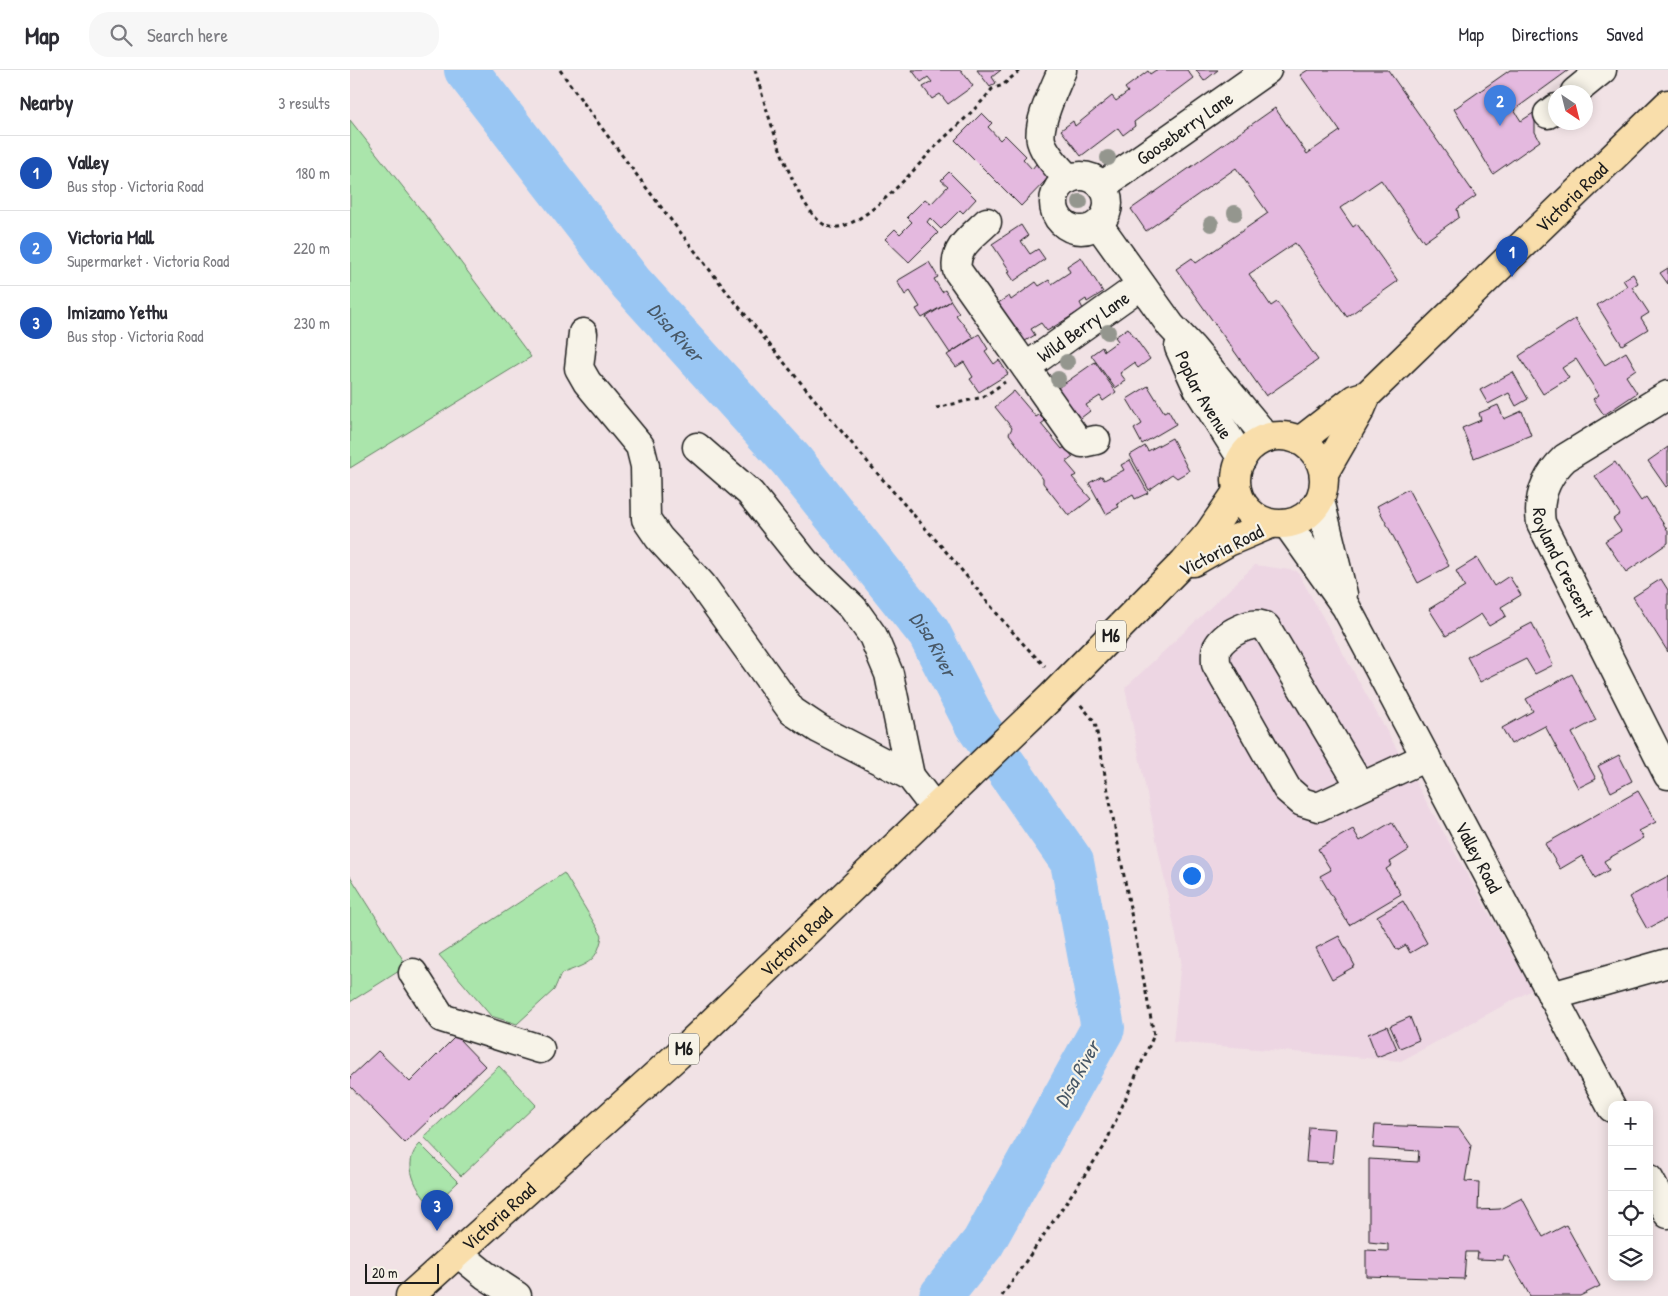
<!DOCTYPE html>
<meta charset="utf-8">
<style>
:root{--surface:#fff;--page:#f7f7f7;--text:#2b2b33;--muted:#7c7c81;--line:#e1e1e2;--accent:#d1495b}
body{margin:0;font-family:"Patrick Hand",sans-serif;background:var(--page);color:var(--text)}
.controls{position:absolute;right:15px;bottom:15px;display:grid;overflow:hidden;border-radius:10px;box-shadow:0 2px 12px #0003}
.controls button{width:45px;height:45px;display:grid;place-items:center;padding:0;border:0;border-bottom:1px solid var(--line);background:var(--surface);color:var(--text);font:25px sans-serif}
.compass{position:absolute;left:1198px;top:15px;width:45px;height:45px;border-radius:50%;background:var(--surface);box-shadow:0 2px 12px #0003;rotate:145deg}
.scale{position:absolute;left:15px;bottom:12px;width:74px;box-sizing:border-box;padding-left:5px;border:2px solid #1c1c1c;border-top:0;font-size:14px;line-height:18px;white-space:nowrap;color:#1c1c1c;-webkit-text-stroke:4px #f7f3e8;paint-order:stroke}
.you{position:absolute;left:841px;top:805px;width:18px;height:18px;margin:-12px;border:4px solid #fff;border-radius:50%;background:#1a73e8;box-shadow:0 0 0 8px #1a73e833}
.badge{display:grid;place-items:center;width:32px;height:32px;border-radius:50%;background:var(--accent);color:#fff;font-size:16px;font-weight:700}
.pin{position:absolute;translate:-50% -41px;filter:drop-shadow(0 1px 2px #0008)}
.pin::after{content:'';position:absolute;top:26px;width:18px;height:15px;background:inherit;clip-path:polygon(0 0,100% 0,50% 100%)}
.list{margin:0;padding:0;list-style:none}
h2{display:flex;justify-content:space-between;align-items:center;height:65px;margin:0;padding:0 20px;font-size:21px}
h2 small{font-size:16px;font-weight:400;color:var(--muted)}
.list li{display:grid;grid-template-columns:32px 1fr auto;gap:15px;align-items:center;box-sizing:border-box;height:75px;padding:0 20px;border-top:1px solid var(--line)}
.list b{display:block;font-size:19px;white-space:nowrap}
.list p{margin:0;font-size:16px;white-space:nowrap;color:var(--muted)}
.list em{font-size:16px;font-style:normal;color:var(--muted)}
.icon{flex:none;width:28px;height:28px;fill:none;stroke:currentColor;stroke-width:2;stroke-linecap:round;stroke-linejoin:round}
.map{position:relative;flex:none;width:1318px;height:1226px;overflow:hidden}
header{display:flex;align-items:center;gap:30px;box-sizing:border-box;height:70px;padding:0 25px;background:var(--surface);border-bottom:1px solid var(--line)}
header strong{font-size:24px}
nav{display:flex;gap:28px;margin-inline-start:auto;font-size:18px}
.search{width:350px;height:45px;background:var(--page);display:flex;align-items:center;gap:12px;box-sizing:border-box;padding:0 18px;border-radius:20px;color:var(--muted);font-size:19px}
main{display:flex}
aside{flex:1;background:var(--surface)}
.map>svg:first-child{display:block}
.built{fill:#edd6e3}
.green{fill:#aae5ab;stroke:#638064}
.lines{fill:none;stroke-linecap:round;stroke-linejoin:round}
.river{stroke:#99c6f3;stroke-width:44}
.building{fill:#e4b9df;stroke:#1c1c1c}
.minor-casing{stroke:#1c1c1c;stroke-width:31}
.major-casing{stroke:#1c1c1c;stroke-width:31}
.path{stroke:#1c1c1c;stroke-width:3;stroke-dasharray:4 4;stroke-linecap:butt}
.minor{stroke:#f7f3e8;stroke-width:28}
.major{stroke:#f9deab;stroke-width:28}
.tree{fill:#94968e}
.labels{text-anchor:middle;stroke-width:4.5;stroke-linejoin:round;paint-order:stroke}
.shield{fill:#f7f3e8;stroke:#5e5c59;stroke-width:1}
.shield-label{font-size:18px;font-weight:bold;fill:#1c1c1c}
.street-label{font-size:19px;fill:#1c1c1c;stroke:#f7f3e8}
.water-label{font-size:20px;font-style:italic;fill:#485867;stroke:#f7f3e8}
</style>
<header>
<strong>Map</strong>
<div class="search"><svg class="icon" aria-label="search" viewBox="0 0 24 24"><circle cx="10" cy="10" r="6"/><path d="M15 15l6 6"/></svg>Search here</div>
<nav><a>Map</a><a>Directions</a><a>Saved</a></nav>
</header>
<main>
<aside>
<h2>Nearby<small>3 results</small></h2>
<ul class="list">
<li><span class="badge" style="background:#1a4fb4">1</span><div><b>Valley</b><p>Bus stop · Victoria Road</p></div><em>180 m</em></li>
<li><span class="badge" style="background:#3f7fe0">2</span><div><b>Victoria Mall</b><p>Supermarket · Victoria Road</p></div><em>220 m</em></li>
<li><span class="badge" style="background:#1a4fb4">3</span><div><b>Imizamo Yethu</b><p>Bus stop · Victoria Road</p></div><em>230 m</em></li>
</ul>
</aside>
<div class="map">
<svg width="1318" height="1226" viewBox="0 0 1318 1226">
<rect width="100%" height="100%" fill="#f1e2e5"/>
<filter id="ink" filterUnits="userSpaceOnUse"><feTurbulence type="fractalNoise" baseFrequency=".02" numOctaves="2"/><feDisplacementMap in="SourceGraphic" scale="10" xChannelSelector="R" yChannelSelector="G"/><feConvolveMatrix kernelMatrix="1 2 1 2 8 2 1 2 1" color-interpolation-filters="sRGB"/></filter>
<g filter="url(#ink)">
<path class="built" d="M 905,495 L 947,501 L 1182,920 L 1051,991 L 823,972 L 831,890 L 775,618 Z"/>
<path class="green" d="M 0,50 L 83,155 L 181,287 L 0,398 Z
M 214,803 L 252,866 C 247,894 235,894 211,904 L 204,920 L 167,954 L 141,946 L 89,885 Z
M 0,806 L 57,896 L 0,932 Z
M 149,996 L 186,1035 L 111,1106 L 74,1067 Z
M 70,1074 L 108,1112 L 82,1137 C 67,1122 50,1093 70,1074 Z"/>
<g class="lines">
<path class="river" id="s1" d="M 116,0 L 281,213 L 441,390 L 579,563 L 626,654 L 722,792 L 753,958 L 633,1173 L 591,1226"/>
</g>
<path class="building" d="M 562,0 L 611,0 L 623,16 L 598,34 L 590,24 L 582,29 L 573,17 L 582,12 L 578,7 L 571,12 Z
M 627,0 L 651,0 L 642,7 L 646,13 L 640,17 Z
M 806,0 L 837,0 L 843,8 L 784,52 L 785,56 L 773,65 L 768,58 L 731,86 L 711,60 L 723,51 L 725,56 L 762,26 L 766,31 L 778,22 L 775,18 L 798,1 L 800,4 Z
M 846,0 L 868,0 L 854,11 Z
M 958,0 L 1038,0 L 1126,126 L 1107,139 L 1109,147 L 1074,172 L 1031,110 L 990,138 L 1003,157 L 1007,154 L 1048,211 L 997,247 L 945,173 L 899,204 L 921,236 L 927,232 L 968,290 L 916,326 L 826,199 L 842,188 L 846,193 L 918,143 L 886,98 L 796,161 L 781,139 L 925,38 L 957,84 L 990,61 L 950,5 Z
M 1160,0 L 1219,0 L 1164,40 L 1171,51 L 1185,42 L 1185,62 L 1190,71 L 1143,104 L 1104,39 Z
M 632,43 L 642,53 L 638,57 L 650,70 L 655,65 L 676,86 L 673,89 L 682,99 L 686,94 L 699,107 L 671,136 L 605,70 Z
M 599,102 L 626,129 L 613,143 L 610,140 L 591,159 L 580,148 L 577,152 L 588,163 L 559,192 L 535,169 L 545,159 L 550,164 L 562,152 L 557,147 L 575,129 L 581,134 L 598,116 L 591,110 Z
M 671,155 L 678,166 L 671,171 L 680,184 L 688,179 L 695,189 L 664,211 L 658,202 L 660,201 L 642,174 Z
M 731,187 L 753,222 L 737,232 L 736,229 L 730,233 L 733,239 L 697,261 L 691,253 L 681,259 L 685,265 L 667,276 L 642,237 L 659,226 L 661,230 L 686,212 L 689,216 L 699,210 L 702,214 L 720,202 L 717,196 Z
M 579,192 L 588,207 L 584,209 L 592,222 L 595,220 L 601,231 L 572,248 L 566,239 L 570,237 L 560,221 L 555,225 L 547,211 Z
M 1318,198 L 1318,214 L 1310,203 Z
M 1283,204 L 1288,213 L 1282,217 L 1299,243 L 1291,248 L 1298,259 L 1272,275 L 1247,235 L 1277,216 L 1273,210 Z
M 601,231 L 609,243 L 606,245 L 624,268 L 600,283 L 576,247 Z
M 1225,249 L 1255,295 L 1276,282 L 1286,299 L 1276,306 L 1287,323 L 1254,345 L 1243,329 L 1249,325 L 1226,289 L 1212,298 L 1219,308 L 1193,324 L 1169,286 Z
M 778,258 L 800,289 L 788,298 L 784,293 L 770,303 L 776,311 L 765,318 L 741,285 L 752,277 L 754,281 L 768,271 L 765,267 Z
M 629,264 L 638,279 L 635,281 L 644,294 L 649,290 L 658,304 L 629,322 L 620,309 L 623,307 L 614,292 L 606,297 L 597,285 Z
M 745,292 L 766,322 L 753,331 L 750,326 L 736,335 L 740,341 L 727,351 L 705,320 Z
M 1163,302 L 1178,329 L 1166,336 L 1159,323 L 1138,334 L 1130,320 Z
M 798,316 L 814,342 L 818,340 L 826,354 L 792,374 L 784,359 L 792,354 L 777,329 Z
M 664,321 L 686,347 L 689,345 L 695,351 L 691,354 L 712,379 L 715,377 L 723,387 L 716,392 L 727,405 L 722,407 L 741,429 L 719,446 L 693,413 L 693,409 L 659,364 L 662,358 L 645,337 Z
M 1148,335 L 1154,349 L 1172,341 L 1181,365 L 1124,388 L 1112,358 L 1131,350 L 1129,343 Z
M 822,368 L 839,401 L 827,408 L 822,404 L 799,420 L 780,385 L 795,376 L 798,381 Z
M 1318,377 L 1318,415 L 1316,417 L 1298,391 Z
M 780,390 L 798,423 L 785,429 L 783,425 L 767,434 L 769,437 L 756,444 L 739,413 L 752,406 L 754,410 L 774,400 L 771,395 Z
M 1265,392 L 1291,431 L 1296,427 L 1318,461 L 1318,473 L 1276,502 L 1255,471 L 1271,461 L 1263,449 L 1270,444 L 1245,406 Z
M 1058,419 L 1099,496 L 1068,513 L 1027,436 Z
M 1127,488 L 1144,516 L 1159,506 L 1171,525 L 1151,537 L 1156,546 L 1139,556 L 1131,544 L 1096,566 L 1079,539 L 1115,517 L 1106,501 Z
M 1311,509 L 1318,520 L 1318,582 L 1283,527 Z
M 1182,553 L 1203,595 L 1185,604 L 1176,589 L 1130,612 L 1117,587 Z
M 1222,604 L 1246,650 L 1222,663 L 1246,709 L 1228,718 L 1195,656 L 1161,674 L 1152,658 L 1183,641 L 1176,629 Z
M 1269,685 L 1282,711 L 1261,722 L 1248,696 Z
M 1288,721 L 1306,752 L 1289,761 L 1294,768 L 1254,791 L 1259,800 L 1245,808 L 1232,786 L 1210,799 L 1195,774 Z
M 1042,752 L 1059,780 L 1040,792 L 1042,795 L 1036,799 L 1051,824 L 999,855 L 970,806 L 981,800 L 968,779 L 1003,759 L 1010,771 Z
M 1318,806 L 1318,848 L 1297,859 L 1279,827 Z
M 1053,831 L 1077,873 L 1060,883 L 1056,875 L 1047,880 L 1027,846 Z
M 989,866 L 1005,896 L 982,909 L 966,878 Z
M 1060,947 L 1069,970 L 1050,978 L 1040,956 Z
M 1037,956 L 1047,979 L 1027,987 L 1018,964 Z
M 106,966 L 135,996 L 55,1073 L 0,1016 L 0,1007 L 28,981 L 60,1012 Z
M 1025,1055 L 1109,1058 L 1121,1075 L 1115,1111 L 1129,1112 L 1128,1140 L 1150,1139 L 1172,1128 L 1193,1167 L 1216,1155 L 1250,1216 L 1230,1226 L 1180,1226 L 1158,1187 L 1154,1185 L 1153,1190 L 1127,1189 L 1128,1182 L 1116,1182 L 1114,1209 L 1016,1206 L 1016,1180 L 1038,1181 L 1038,1174 L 1019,1172 L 1019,1089 L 1068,1092 L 1069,1081 L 1023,1078 Z
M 959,1057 L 985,1059 L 982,1093 L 956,1092 Z"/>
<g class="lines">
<g class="minor-casing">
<g id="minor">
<path d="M 712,0 C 705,18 687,52 691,71 C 695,85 709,98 718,109"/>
<path d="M 1225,22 L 1252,0"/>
<path d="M 1198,44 L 1206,38"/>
<circle cx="731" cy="133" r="27"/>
<path id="s2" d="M 752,116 L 917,0"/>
<path d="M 637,152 C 624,165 603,178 607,200 L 727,370 L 732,373 L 746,370"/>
<path d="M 748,154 L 821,256 L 842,278 L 917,368"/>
<path d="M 233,263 L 229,298 L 237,312 L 290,376 L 295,396 L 296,449 L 309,468 L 352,515 L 442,641 L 469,659 L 560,706 L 584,737"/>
<path id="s3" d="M 829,277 L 848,319 L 892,389"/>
<path id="s4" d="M 676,297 L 791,215"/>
<path id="s5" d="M 1318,325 L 1215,388 C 1196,406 1187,427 1191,453 L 1318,705"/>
<path d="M 347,377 L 400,423 L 455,492 L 503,538 L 523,566 L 539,604 L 560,706"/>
<path d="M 970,430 L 993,524"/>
<path id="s6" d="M 937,454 L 996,537 L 1262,1038"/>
<path d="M 1011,717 L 916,557 C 903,549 874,564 867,578 C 865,582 866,589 866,594 L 937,719 L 952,732 L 968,737 L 1076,687"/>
<path d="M 63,903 L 92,948 L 190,979"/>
<path d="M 1202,926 L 1318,893"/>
<path d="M 1299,1109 L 1318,1144"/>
<path d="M 108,1183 L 135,1205 L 167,1226"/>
</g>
</g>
<g class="major-casing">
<g id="major">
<circle cx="930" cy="410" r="44"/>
<path id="s7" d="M 951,370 L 1004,329 L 1017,325 L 1318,34"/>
<path d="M 974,403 L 1011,339 L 1017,325"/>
<path d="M 843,492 L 878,472 L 921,454"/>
<path id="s8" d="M 60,1226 L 328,985 L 702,626 L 834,492 L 859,463 L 887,422"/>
</g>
</g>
<path class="path" d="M 210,0 C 326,163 451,318 584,468 C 622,510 654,557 695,596
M 405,0 C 414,32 445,143 477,156 C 507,168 567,96 586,76 C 605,57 625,41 642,19 L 653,15 L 670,0
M 586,338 L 633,327 L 655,312
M 652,1226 L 754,1077 L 804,965 L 745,652 L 730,634"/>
<use href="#minor" class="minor"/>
<use href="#major" class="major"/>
</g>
<g class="tree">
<circle cx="758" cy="88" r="8"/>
<circle cx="730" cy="132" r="8"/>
<circle cx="885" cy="143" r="8"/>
<circle cx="861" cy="154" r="8"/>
<circle cx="758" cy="262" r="8"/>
<circle cx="717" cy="292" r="8"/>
<circle cx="708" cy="309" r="8"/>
</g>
</g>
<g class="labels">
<g class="shield">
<rect x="746" y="550.5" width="30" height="31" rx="4"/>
<rect x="319" y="963.5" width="30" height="31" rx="4"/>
</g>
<g class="shield-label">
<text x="761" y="572">M6</text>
<text x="334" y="985">M6</text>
</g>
<g class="street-label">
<text dy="7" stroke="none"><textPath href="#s2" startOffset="101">Gooseberry Lane</textPath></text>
<text dy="7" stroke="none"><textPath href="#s7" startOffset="365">Victoria Road</textPath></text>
<text dy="7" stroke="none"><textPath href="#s4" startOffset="70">Wild Berry Lane</textPath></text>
<text dy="7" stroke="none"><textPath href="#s3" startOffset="54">Poplar Avenue</textPath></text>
<text transform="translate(871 480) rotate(-27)" y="7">Victoria Road</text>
<text dy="7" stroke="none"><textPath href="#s5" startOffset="238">Royland Crescent</textPath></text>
<text dy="7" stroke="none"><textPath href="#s6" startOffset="385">Valley Road</textPath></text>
<text dy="7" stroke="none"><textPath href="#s8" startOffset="524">Victoria Road</textPath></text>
<text dy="7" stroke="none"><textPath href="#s8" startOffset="119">Victoria Road</textPath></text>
</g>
<g class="water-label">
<text dy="7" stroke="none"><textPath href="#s1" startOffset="336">Disa River</textPath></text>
<text dy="7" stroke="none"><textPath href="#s1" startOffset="741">Disa River</textPath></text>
<text transform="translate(727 1004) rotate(-61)" y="7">Disa River</text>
</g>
</g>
</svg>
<div class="controls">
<button>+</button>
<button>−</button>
<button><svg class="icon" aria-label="locate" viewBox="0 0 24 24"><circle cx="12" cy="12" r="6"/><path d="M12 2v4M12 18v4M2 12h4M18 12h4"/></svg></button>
<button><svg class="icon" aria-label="layers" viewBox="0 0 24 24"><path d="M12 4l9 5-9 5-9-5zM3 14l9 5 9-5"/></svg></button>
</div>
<svg class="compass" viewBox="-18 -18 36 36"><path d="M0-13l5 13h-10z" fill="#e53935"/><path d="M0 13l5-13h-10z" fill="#7c7c81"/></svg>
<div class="scale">20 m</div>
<div class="you"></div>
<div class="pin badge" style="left:1162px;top:207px;background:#1a4fb4">1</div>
<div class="pin badge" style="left:1150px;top:56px;background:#3f7fe0">2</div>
<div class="pin badge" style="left:87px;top:1161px;background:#1a4fb4">3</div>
</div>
</main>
